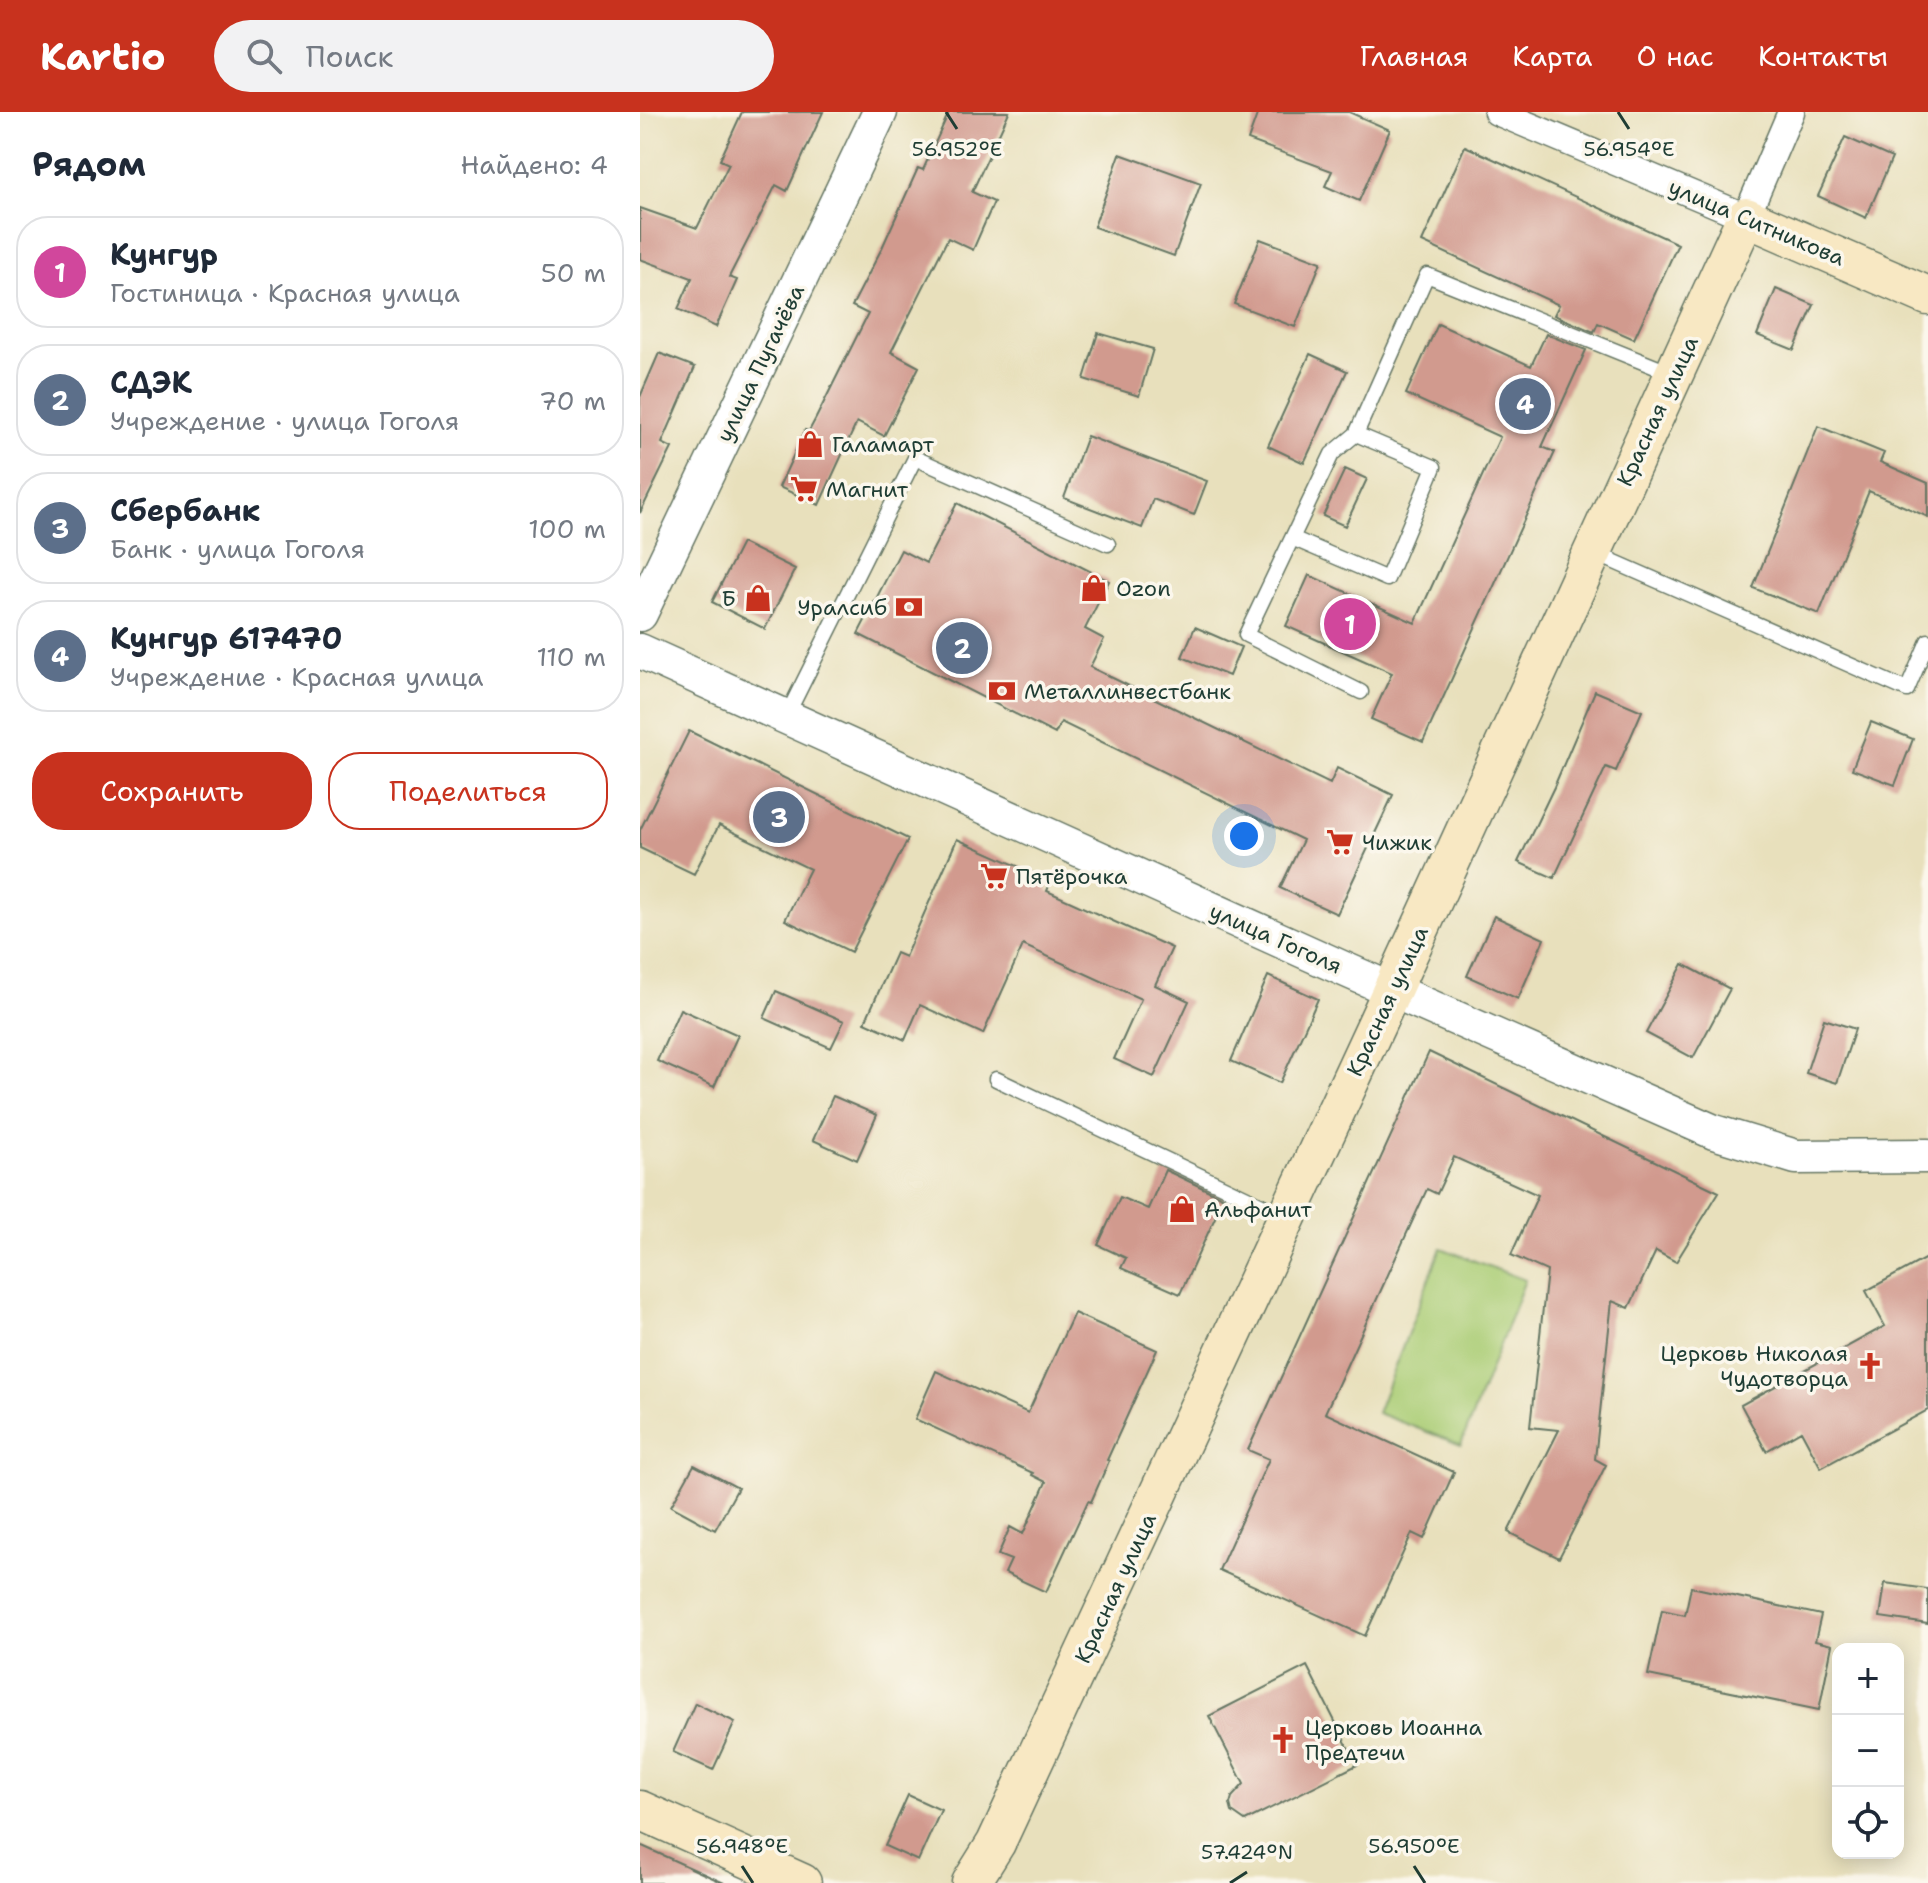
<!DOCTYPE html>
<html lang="ru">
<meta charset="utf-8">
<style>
:root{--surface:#fff;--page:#f2f2f3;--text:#1f2937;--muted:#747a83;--line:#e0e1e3;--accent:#c8321e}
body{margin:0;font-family:"Shantell Sans",sans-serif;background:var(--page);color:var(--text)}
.controls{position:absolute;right:24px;bottom:24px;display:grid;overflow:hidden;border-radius:16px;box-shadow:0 4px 20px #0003}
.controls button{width:72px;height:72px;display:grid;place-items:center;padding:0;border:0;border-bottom:2px solid var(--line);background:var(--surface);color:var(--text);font:40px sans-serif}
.you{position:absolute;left:604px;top:724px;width:28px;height:28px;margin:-20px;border:6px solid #fff;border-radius:50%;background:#1a73e8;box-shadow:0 0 0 12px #1a73e833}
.badge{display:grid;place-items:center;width:52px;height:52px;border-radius:50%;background:var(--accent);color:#fff;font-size:26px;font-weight:700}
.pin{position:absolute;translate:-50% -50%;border:4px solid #fff;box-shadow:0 2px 8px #0006}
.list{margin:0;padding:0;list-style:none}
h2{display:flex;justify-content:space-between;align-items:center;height:104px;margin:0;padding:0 32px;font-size:34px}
h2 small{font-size:26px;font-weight:400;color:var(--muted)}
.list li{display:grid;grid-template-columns:52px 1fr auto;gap:24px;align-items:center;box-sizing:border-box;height:112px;margin:0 16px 16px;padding:0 16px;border:2px solid var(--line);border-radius:32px}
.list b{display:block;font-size:30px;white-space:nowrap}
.list p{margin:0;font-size:26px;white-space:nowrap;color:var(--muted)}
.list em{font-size:26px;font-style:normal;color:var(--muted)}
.actions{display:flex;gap:16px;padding:24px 32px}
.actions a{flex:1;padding:18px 0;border:2px solid var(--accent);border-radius:32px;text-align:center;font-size:28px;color:var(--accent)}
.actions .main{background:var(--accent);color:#fff}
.icon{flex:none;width:44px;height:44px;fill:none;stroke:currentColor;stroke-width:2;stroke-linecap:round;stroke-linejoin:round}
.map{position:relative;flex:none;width:1288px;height:1771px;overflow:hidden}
header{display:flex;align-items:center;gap:48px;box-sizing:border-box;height:112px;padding:0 40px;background:var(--accent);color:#fff}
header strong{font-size:38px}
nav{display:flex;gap:44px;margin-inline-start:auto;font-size:28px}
.search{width:560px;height:72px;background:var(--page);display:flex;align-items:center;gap:20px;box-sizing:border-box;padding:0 28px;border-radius:44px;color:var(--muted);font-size:30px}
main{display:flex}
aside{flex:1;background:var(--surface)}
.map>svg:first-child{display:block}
.green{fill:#abcd76;stroke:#658555;stroke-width:2}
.building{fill:#d19a8e}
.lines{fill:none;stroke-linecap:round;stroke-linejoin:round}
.service-casing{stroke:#657664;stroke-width:17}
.minor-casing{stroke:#657664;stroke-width:29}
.tertiary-casing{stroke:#657664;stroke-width:37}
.secondary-casing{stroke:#657664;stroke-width:41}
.service{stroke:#fff;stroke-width:14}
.minor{stroke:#fff;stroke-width:26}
.tertiary{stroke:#fff;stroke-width:34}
.secondary{stroke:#f8e8c3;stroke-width:38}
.ticks{fill:none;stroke:#1f3d34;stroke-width:3}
.labels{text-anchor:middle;stroke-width:7;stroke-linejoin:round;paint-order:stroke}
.street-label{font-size:22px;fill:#1f3d34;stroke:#fbf7ec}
.poi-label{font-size:22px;fill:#1f3d34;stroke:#fbf7ec;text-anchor:start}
.ticks-label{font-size:20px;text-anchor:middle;fill:#1f3d34;stroke:#fbf7ec;stroke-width:7;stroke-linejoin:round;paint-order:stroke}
</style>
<header>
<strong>Kartio</strong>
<div class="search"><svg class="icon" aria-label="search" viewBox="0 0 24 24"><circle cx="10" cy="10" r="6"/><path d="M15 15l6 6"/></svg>Поиск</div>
<nav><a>Главная</a><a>Карта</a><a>О нас</a><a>Контакты</a></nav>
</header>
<main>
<aside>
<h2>Рядом<small>Найдено: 4</small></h2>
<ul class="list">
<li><span class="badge" style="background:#d1479c">1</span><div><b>Кунгур</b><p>Гостиница · Красная улица</p></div><em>50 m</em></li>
<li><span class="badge" style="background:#5c6f8a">2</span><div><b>СДЭК</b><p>Учреждение · улица Гоголя</p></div><em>70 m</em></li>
<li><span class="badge" style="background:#5c6f8a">3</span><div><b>Сбербанк</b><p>Банк · улица Гоголя</p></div><em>100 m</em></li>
<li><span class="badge" style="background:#5c6f8a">4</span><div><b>Кунгур 617470</b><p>Учреждение · Красная улица</p></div><em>110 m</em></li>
</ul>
<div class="actions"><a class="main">Сохранить</a><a>Поделиться</a></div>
</aside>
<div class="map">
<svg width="1288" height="1771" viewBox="0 0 1288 1771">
<rect width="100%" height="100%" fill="#fbf7ec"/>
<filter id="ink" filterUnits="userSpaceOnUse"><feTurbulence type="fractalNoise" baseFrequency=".0125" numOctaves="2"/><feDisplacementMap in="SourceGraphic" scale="16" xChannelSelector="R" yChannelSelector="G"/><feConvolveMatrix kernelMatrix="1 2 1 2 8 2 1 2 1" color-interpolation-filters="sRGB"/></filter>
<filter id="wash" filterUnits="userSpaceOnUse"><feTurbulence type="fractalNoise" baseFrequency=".006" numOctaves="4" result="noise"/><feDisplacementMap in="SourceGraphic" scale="32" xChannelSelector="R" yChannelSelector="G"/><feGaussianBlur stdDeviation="1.8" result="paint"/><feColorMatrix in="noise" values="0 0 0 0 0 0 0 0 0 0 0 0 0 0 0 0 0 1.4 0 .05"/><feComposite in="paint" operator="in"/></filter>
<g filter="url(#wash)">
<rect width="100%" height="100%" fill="#e8e0bc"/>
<path class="green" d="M 801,1136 L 885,1168 L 821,1333 L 737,1301 Z"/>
<g id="blocks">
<path class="building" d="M 102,0 L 183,0 L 147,79 L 136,73 L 89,165 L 97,168 L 76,215 L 38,197 L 52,166 L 0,147 L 0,96 L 57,116 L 89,52 L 80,48 Z
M 309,0 L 369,0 L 332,80 L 354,90 L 333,138 L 308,126 L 251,240 L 279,255 L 244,324 L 217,310 L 179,393 L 139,375 L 165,318 L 169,319 L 176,306 L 228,202 L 212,194 L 242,136 L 278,56 L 283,58 Z
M 618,0 L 709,0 L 750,18 L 719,89 L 685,74 L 692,59 L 608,28 Z
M 1205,25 L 1252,46 L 1226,106 L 1178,84 Z
M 825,34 L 1038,132 L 994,227 L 958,211 L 954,220 L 914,203 L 919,193 L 782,130 Z
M 480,42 L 561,71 L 534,144 L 454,115 Z
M 620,127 L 681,150 L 655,215 L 594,192 Z
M 1136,177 L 1174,193 L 1154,238 L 1117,223 Z
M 798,212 L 891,254 L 906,222 L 946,238 L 902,335 L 915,340 L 783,630 L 731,607 L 752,561 L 646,514 L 669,463 L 775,511 L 860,325 L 766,282 Z
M 458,221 L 513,237 L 499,284 L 444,267 Z
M 19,241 L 55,255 L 22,331 L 32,336 L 0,401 L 0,285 Z
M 670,242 L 707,259 L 664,351 L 628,334 Z
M 1178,314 L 1244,341 L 1240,350 L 1288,371 L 1288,405 L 1229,379 L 1179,502 L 1113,476 Z
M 447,324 L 567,369 L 554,403 L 513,387 L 502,416 L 424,386 Z
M 705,357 L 727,367 L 705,414 L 683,404 Z
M 317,391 L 469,469 L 445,517 L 464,527 L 450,555 L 690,672 L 697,656 L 753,683 L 697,802 L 640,776 L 663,728 L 421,610 L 415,622 L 218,522 L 261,438 L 286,451 Z
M 102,431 L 155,457 L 125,517 L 72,490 Z
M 555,515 L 601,535 L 589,564 L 542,545 Z
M 955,579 L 1002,599 L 976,659 L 966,655 L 914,766 L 878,750 L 914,675 Z
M 1231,610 L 1273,627 L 1255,673 L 1212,657 Z
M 49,619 L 268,727 L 211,840 L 145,808 L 170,757 L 79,713 L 54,762 L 0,736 L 0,718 Z
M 317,727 L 411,769 L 407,779 L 532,836 L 515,873 L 549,889 L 514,965 L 474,947 L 501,887 L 383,833 L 343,922 L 280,893 L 265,928 L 225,910 L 256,841 L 265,845 Z
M 854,804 L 904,827 L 878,887 L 827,864 Z
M 1043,852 L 1090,877 L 1053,946 L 1006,921 Z
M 628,864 L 678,887 L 640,971 L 591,949 Z
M 136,879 L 204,909 L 191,936 L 124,906 Z
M 40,897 L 98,923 L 74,975 L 17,949 Z
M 1184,907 L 1215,917 L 1197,971 L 1166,961 Z
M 789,940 L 1079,1080 L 1036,1150 L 1016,1139 L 989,1196 L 972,1189 L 955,1347 L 966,1353 L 919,1446 L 868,1420 L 919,1318 L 890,1315 L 907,1159 L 871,1143 L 898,1083 L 814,1045 L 797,1082 L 787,1077 L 685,1301 L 814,1360 L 784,1427 L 772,1421 L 725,1524 L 579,1458 L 629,1347 L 608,1338 Z
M 193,984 L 237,1003 L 217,1048 L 173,1028 Z
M 525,1058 L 584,1086 L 540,1182 L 481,1156 L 486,1146 L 458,1133 L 480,1085 L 508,1097 Z
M 1288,1145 L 1288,1298 L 1181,1356 L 1161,1319 L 1126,1339 L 1101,1293 L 1245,1214 L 1226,1179 Z
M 434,1201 L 517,1238 L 467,1348 L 469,1349 L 451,1390 L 448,1389 L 406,1480 L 365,1461 L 371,1448 L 358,1443 L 370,1415 L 383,1422 L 406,1370 L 392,1363 L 393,1361 L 275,1307 L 296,1259 L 388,1301 Z
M 54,1353 L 98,1376 L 75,1418 L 31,1394 Z
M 1245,1471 L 1288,1477 L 1288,1512 L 1240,1505 Z
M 1051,1475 L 1181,1503 L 1175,1529 L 1192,1533 L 1179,1598 L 1008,1563 L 1022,1498 L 1045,1503 Z
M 667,1554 L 717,1653 L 605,1709 L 592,1700 L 590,1692 L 592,1685 L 604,1672 L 569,1604 Z
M 55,1591 L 95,1610 L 73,1658 L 33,1640 Z
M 268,1683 L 301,1698 L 278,1749 L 245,1734 Z
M 0,1733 L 84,1771 L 0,1771 Z"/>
</g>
</g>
<g filter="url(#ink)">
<use href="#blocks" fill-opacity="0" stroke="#657664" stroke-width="2"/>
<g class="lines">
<g class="service-casing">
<path id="service" d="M 652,426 L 747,467 L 794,355 L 716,322
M 952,440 L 1267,578 L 1288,529
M 721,580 L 606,523 L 692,342 L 716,322 L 787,163 L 1033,262
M 146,605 L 275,346 L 468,432
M 356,967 L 645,1104"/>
</g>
<g class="minor-casing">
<path id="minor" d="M 857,0 L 1106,105 L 1151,0"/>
</g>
<g class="tertiary-casing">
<path id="tertiary" d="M 0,502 L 240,0
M 0,539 L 704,857 L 1074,1020 L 1156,1045 L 1288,1044"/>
</g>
<g class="secondary-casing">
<path id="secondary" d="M 0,1698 L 162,1771
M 331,1771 L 356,1731 L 736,913 L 1106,105 L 1288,184"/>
</g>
<use href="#service" class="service"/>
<use href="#minor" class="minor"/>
<use href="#tertiary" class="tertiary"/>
<use href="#secondary" class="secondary"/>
</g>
</g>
<path class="ticks" d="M 306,0 L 317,17M 978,0 L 989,17M 102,1754 L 113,1771M 774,1754 L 785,1771M 590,1771 L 607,1760"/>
<defs>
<g id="shop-bare" transform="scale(2.16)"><path d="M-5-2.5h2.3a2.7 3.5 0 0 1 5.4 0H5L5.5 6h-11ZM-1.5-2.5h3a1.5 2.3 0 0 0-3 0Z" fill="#c8321e" stroke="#fbf7ec" stroke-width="2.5" paint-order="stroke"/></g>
<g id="supermarket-bare" transform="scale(2.16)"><path d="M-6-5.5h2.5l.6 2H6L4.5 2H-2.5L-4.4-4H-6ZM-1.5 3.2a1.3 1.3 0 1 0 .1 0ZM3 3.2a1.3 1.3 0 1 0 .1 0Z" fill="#c8321e" stroke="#fbf7ec" stroke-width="2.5" paint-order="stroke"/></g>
<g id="bank-bare" transform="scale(2.16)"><path d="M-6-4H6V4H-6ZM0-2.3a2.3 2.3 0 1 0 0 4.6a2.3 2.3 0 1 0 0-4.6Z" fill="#c8321e" stroke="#fbf7ec" stroke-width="2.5" paint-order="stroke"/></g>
<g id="church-bare" transform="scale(2.16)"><path d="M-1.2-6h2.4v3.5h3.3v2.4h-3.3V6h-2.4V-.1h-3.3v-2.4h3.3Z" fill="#c8321e" stroke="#fbf7ec" stroke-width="2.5" paint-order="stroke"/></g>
</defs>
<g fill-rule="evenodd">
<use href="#shop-bare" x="170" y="332"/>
<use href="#supermarket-bare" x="164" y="377"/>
<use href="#shop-bare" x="454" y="476"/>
<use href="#shop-bare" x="118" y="486"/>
<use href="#bank-bare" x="269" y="495"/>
<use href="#bank-bare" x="362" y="579"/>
<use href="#supermarket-bare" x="700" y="730"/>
<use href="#supermarket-bare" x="354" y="764"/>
<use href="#shop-bare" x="542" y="1097"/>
<use href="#church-bare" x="1230" y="1254"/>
<use href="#church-bare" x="643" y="1628"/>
</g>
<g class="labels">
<g class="street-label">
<text transform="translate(1117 110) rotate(23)" y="8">улица Ситникова</text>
<text transform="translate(120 251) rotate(-64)" y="8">улица Пугачёва</text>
<text transform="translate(1017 299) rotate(-65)" y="8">Красная улица</text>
<text transform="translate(636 826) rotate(24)" y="8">улица Гоголя</text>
<text transform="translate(747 889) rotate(-65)" y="8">Красная улица</text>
<text transform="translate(475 1476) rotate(-65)" y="8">Красная улица</text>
</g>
<g class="poi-label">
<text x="192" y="340">Галамарт</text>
<text x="186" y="385">Магнит</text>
<text x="476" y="484">Ozon</text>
<text x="96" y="494" text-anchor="end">Б</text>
<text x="247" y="503" text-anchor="end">Уралсиб</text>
<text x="384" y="587">Металлинвестбанк</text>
<text x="722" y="738">Чижик</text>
<text x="376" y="772">Пятёрочка</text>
<text x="564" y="1105">Альфанит</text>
<text x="1208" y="1249" text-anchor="end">Церковь Николая<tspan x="1208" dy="25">Чудотворца</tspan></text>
<text x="665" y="1623">Церковь Иоанна<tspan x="665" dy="25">Предтечи</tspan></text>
</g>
</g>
<g class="ticks-label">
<text x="317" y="44">56.952°E</text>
<text x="989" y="44">56.954°E</text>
<text x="102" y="1741">56.948°E</text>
<text x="774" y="1741">56.950°E</text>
<text x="607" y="1747">57.424°N</text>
</g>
</svg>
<div class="controls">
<button>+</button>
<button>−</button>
<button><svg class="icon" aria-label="locate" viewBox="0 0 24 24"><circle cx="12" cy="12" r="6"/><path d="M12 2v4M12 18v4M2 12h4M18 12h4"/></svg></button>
</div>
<div class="you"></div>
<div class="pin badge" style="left:710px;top:512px;background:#d1479c">1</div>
<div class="pin badge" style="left:322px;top:536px;background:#5c6f8a">2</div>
<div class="pin badge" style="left:139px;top:705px;background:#5c6f8a">3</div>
<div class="pin badge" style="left:885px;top:292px;background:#5c6f8a">4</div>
</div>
</main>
